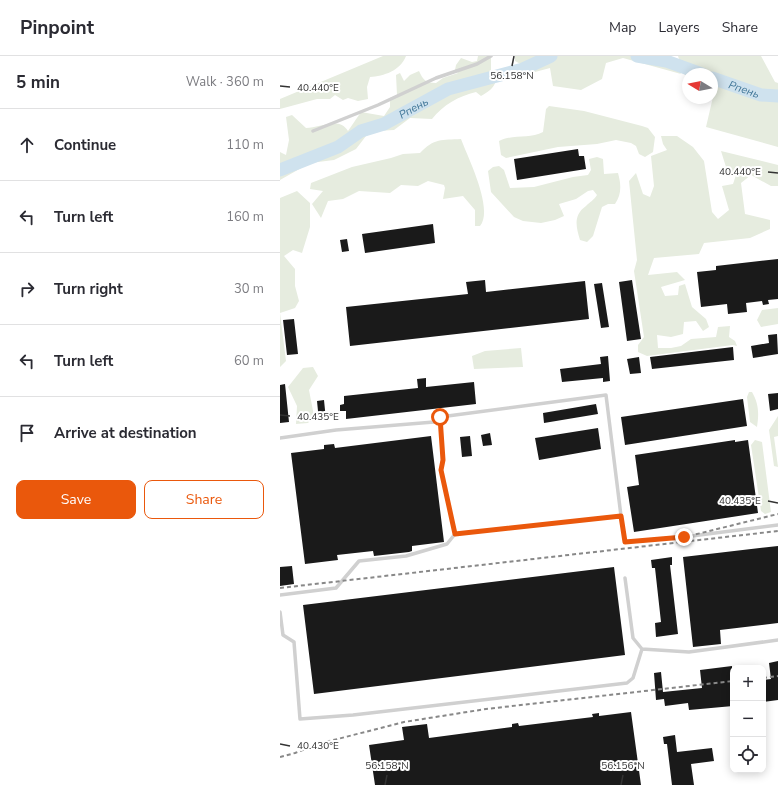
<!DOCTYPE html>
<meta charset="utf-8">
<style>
:root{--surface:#fff;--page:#f7f7f7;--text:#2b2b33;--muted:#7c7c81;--line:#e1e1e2;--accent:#ea580c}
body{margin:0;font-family:"Nunito Sans",sans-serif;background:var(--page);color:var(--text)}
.controls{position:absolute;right:12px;bottom:12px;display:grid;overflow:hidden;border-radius:8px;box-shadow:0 2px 10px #0003}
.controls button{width:36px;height:36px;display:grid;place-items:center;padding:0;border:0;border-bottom:1px solid var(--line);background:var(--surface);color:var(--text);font:20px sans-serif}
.compass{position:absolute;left:402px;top:12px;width:36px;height:36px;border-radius:50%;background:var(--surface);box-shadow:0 2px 10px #0003;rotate:280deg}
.stop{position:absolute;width:12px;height:12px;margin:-9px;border:3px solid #ea580c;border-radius:50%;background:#fff}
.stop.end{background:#ea580c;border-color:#fff;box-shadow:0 1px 4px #0008}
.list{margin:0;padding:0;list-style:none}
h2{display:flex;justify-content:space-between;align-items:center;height:52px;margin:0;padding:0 16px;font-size:17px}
h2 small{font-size:13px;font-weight:400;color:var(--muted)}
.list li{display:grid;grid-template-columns:26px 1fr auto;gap:12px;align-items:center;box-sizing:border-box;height:72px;padding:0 16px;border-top:1px solid var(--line)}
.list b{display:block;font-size:15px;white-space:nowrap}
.list em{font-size:13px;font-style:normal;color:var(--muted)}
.actions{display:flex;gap:8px;padding:12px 16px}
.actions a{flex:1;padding:9px 0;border:1px solid var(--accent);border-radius:8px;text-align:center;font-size:14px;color:var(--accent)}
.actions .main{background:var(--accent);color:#fff}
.icon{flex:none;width:22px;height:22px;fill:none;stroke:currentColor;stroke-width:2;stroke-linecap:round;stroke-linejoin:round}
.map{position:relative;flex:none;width:498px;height:729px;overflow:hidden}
header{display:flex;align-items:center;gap:24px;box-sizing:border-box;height:56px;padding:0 20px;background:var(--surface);border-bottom:1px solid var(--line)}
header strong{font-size:19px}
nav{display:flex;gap:22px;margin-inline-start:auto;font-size:14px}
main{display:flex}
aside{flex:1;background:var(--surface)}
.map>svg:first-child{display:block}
.green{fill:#e6ecdf}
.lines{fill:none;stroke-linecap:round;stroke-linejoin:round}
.river{stroke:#cfe2ee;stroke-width:13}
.building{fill:#1a1a1a}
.lane{stroke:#d0d0d0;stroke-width:3.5}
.rail{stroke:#888;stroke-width:2;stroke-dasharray:4 3;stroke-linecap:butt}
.route{stroke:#ea580c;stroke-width:5}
.ticks{fill:none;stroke:#333;stroke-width:1.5}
.labels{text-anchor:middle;stroke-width:4;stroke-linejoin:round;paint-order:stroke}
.water-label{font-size:11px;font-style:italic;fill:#3f7597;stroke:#fff}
.ticks-label{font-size:10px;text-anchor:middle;fill:#333;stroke:#fff;stroke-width:4;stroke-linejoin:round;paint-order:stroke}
</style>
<header>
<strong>Pinpoint</strong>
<nav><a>Map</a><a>Layers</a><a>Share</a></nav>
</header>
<main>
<aside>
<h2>5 min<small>Walk · 360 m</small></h2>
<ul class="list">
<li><svg class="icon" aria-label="ahead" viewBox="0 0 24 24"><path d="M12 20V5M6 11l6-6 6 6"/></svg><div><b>Continue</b></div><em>110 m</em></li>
<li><svg class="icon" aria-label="left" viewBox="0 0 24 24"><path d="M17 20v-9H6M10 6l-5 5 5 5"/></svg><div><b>Turn left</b></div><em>160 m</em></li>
<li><svg class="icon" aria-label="right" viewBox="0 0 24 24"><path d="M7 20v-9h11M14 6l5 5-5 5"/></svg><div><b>Turn right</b></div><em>30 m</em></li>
<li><svg class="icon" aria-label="left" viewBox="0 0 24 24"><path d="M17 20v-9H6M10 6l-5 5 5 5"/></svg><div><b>Turn left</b></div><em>60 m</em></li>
<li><svg class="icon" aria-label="arrive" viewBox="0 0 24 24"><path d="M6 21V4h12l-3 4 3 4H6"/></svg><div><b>Arrive at destination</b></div></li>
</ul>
<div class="actions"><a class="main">Save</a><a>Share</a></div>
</aside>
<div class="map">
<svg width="498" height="729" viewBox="0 0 498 729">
<rect width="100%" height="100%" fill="#fff"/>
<path class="green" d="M 103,0 L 126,0 C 120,15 104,20 90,21 L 87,31 L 88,43 L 78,45 L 68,42 L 63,44 L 55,39 L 50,43 L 37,43 L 0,53 L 0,43 Z
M 198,0 L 211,0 L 211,14 L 216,25 C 213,33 208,36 201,40 L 196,36 C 179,40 163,49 152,63 L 130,62 L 114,74 L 97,75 L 86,80 L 76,93 L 54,104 L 30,107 L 0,124 L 0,96 L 6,99 L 9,84 L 6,61 L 12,59 L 26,72 C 40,72 59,60 68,75 L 81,56 L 104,60 L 110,51 L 110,42 L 117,39 L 116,19 L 120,17 L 124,25 L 130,19 L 139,15 C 143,24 146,27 156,27 L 163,22 L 178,17 L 175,14 L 176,9 L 181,2 L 192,6 L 197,5 Z
M 235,0 L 389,0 L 401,18 L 343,2 L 326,7 L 322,23 L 301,34 L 273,30 L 270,12 L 255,16 L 235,5 Z
M 398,0 L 481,0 L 495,26 L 498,27 L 498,91 L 426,71 L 433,41 L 432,18 L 408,18 L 408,21 L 404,18 Z
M 269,50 L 304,55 L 362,70 L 368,72 L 375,81 L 373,96 L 365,101 L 359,98 L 356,90 L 351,87 L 336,84 L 317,88 L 278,91 L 226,102 L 221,99 L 219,85 C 233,78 250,83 263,76 L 266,53 Z
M 381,80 L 397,80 L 413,91 L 424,105 L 432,156 L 438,163 L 449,154 L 442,130 L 453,128 L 456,119 L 446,111 L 441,95 L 498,109 L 498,130 L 491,130 L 471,119 L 461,127 L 465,158 L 490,164 L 490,173 L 470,182 L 424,187 L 419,198 L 374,202 L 368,219 L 397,216 L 405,224 L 381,231 L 385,240 L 398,239 L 399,230 L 405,228 L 412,251 L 426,263 L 429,271 L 423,275 L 416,265 L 404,266 L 403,278 L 391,281 L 377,279 L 378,292 L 391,292 L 401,290 L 411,283 L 436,281 L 438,271 L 450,270 L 449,281 L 455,285 L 457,290 L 453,289 L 367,300 L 358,296 L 358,289 L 364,281 L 354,215 L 357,204 L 349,125 L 356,117 L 363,138 L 370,141 L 374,130 L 371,100 L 387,94 L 383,88 Z
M 181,83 C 188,102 214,153 200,170 L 195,170 L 195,154 L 183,140 L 163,143 L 165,132 L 164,129 L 148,125 L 138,130 L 121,129 L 110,137 L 79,135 L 63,143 L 48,145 L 41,162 L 32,148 L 43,135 L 30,133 L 31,127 L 72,111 L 111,102 L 123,98 L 140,97 C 154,82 162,84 181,83 Z
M 317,101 L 323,103 L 324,118 L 338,117 C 341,128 342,138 335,148 L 328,148 L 322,151 L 313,180 L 307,186 L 300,184 C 296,171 293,159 306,150 C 310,146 314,144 317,139 L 313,134 L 308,135 L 296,143 L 279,148 L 284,160 L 275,164 L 261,167 L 243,165 L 234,161 L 211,136 L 208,115 L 213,111 L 219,110 L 224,114 L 230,132 L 254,131 L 293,121 L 308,119 L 311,114 L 309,103 Z
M 17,135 L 30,147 L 30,171 L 22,197 L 13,194 L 4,200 L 15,213 L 15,230 L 19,245 L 15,252 L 0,257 L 6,305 L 0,311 L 0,142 Z
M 498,252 L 498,268 L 481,271 L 477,264 L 482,254 Z
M 241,292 L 243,311 L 194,313 L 192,300 L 205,295 Z
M 33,311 L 38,320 L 29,334 L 34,360 L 28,367 L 16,368 L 17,350 L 8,331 L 23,312 Z
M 469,336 L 472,336 C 479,348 479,358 477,371 L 470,366 L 467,341 Z
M 498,360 L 498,380 L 494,381 L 498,411 L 494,410 L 489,374 Z
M 475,384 L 482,386 L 491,456 L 485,458 L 481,455 L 471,389 Z"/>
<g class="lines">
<g class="river">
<path d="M 357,0 L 386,5 L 422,18"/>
<path id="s1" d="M 432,22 L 481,39 L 498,40"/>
<path id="s2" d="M 0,114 L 58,91 L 81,75 L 104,68 L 168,33 L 243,13 L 271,0"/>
</g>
</g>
<path class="building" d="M 298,93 L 299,100 L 304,100 L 306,113 L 237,124 L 234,103 Z
M 153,168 L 155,187 L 85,197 L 82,178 Z
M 67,183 L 69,195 L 62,196 L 60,184 Z
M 498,203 L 498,243 L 488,244 L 489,248 L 483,249 L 482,245 L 466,247 L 467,256 L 448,258 L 447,248 L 421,251 L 417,216 L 436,214 L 436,210 Z
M 205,224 L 206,236 L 305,225 L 309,263 L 70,290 L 66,251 L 188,238 L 186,226 Z
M 352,224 L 361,283 L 347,285 L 339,226 Z
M 322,227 L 329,271 L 321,272 L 314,228 Z
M 14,263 L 18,298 L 7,299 L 3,264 Z
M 497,278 L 498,298 L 473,302 L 471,290 L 489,287 L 488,279 Z
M 453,291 L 454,304 L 372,313 L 370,301 Z
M 328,300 L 330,325 L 323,326 L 323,322 L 282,326 L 280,313 L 321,308 L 320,301 Z
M 359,301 L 361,317 L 350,318 L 347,303 Z
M 146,322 L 146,331 L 194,326 L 196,348 L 66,363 L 66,355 L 60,355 L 60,349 L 64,348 L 64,340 L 138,332 L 137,323 Z
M 5,328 L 9,366 L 0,367 L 0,329 Z
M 498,337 L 498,353 L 490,355 L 488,338 Z
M 463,343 L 467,370 L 345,389 L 341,361 Z
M 44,344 L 46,364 L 39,365 L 37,345 Z
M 316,348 L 318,358 L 264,367 L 263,357 Z
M 318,372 L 321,393 L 259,404 L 255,382 Z
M 210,377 L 212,389 L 203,390 L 201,379 Z
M 151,380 L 164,486 L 132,490 L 132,495 L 129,496 L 94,500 L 93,495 L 57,499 L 58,504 L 25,508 L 11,397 L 44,393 L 44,389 L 54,388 L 55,392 Z
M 190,380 L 192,400 L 182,401 L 180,381 Z
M 455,384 L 455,386 L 468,384 L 478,457 L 354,476 L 347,431 L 359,429 L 355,399 Z
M 498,490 L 498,567 L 440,574 L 441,588 L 413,591 L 403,501 Z
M 392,501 L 392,509 L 390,509 L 398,578 L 376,581 L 375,567 L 381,566 L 375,512 L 372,512 L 371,504 Z
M 12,510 L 14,528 L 0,530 L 0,511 Z
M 334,511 L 345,599 L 34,638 L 23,549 Z
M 498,605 L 498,644 L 483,646 L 483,624 L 491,623 L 489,607 Z
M 452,610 L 453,650 L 409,654 L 408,647 L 385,650 L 384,643 L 376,644 L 374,617 L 381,616 L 383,636 L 422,632 L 420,614 Z
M 351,656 L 361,729 L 95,729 L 89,689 L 124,684 L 122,671 L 147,668 L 149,682 L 232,671 L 232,668 L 238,667 L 239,670 L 313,661 L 312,658 L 319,657 L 319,660 Z
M 395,679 L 397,696 L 432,692 L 434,705 L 411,708 L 414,729 L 392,729 L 387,688 L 384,688 L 383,681 Z"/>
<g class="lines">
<path class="lane" d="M 33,75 L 98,49 L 156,22 L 197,8 L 211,0
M 0,382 L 56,374 L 154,366 L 160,361
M 175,478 L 161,414 L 163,403 L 160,361 L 326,339 L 341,460
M 345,522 L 353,582 L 362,593 L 409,596 L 498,584
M 0,539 L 56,532 L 79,505 L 126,500 L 167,488 L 175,478 L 341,460 L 345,486 L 404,481 L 498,469
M 0,556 L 3,579 L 14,586 L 20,663 L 73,659 L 347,627 L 353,622 L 362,593"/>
<path class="rail" d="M 409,480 L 498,458
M 0,532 L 498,475
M 483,622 L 498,620
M 0,701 L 15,697 L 38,688 L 124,666 L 206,653 L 453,625"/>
</g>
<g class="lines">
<path class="route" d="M 160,361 L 163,404 L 161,414 L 175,478 L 341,460 L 345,486 L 404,481"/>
</g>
<path class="ticks" d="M 232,10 L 234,0M 0,30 L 10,31M 488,116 L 498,117M 0,359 L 10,360M 488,445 L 498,447M 0,688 L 10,690M 105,729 L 107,719M 341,729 L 343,719"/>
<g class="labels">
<g class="water-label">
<text dy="4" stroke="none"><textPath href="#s1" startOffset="34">Рпень</textPath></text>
<text dy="4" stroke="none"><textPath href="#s2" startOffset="148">Рпень</textPath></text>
</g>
</g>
<g class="ticks-label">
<text x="232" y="23">56.158°N</text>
<text x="38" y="35">40.440°E</text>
<text x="460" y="119">40.440°E</text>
<text x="38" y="364">40.435°E</text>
<text x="460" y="448">40.435°E</text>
<text x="38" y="693">40.430°E</text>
<text x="107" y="713">56.158°N</text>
<text x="343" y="713">56.156°N</text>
</g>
</svg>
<div class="controls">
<button>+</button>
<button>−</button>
<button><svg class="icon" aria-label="locate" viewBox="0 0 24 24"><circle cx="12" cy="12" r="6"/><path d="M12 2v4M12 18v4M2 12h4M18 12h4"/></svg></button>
</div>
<svg class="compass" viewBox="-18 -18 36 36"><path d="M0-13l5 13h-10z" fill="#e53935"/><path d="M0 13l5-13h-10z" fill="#7c7c81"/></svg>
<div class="stop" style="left:160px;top:361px"></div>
<div class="stop end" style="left:404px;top:481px"></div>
</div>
</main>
